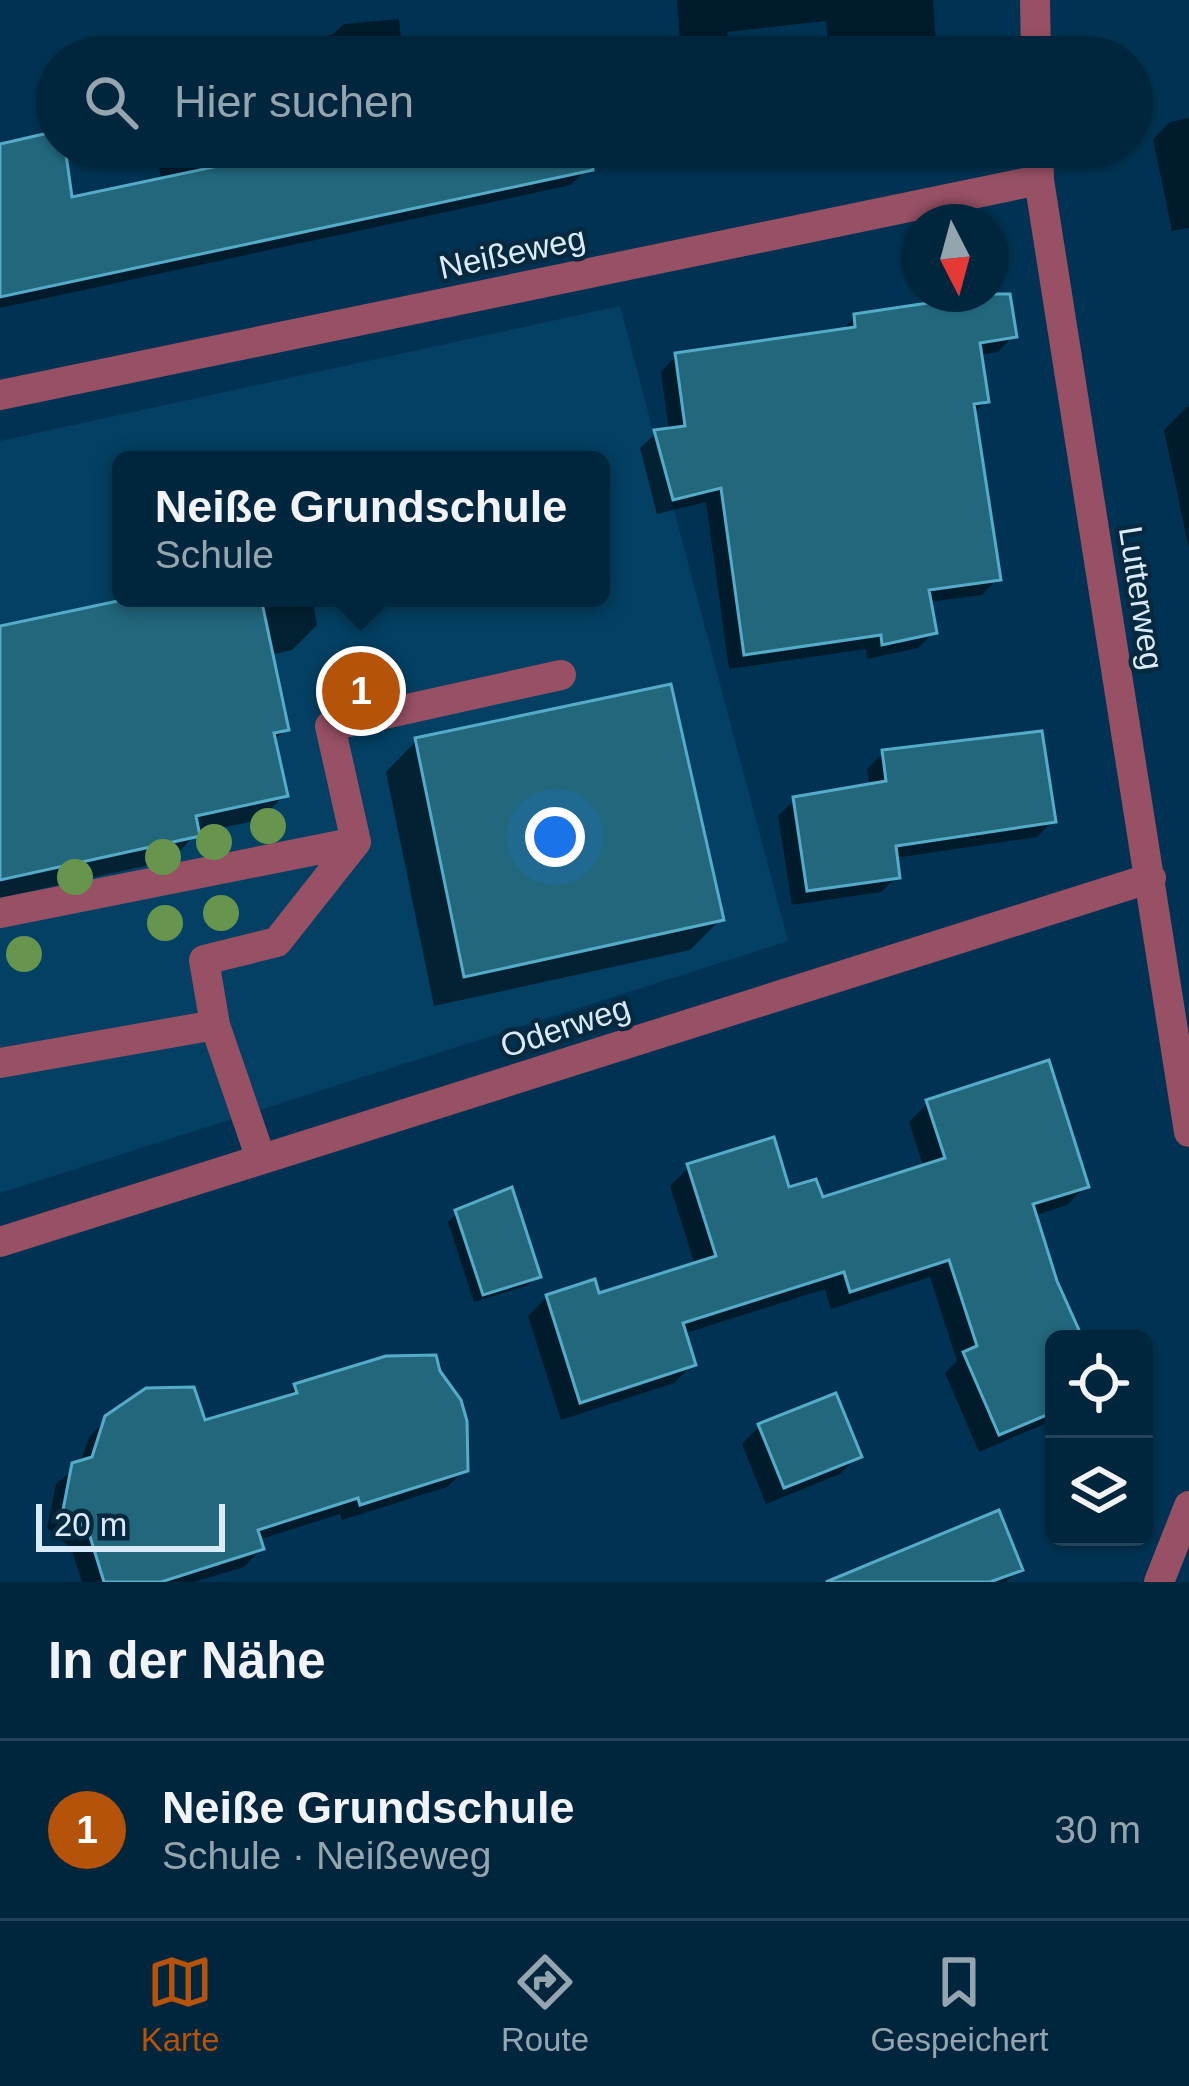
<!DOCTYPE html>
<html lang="de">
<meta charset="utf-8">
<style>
:root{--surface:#00263e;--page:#0a2e45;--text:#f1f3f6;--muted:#95a5b0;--line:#224358;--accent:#b45309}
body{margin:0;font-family:Arial,sans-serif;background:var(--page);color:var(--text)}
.controls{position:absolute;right:36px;bottom:36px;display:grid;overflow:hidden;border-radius:18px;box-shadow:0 3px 9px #0004}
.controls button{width:108px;height:108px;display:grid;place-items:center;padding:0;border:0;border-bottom:3px solid var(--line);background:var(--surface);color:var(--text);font:60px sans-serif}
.compass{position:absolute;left:901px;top:204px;width:108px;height:108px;border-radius:50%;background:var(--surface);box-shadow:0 3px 9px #0004;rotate:174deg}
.scale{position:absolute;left:36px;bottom:30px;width:189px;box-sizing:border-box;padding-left:12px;border:6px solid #d9ebfa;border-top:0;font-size:33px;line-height:42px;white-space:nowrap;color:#d9ebfa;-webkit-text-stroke:9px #07293f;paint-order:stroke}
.you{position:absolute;left:555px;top:837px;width:42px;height:42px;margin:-30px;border:9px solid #fff;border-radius:50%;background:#1a73e8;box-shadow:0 0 0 18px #1a73e833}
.badge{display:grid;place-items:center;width:78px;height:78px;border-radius:50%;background:var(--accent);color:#fff;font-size:39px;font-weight:700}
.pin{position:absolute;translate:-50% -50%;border:6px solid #fff;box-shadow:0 3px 12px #0006}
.popup{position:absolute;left:112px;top:451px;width:498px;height:156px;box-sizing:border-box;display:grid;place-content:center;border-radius:18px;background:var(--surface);filter:drop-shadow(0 3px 9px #0005);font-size:39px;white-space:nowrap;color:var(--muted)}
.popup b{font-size:45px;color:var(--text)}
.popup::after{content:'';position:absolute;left:50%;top:100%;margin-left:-24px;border:24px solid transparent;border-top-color:var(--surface)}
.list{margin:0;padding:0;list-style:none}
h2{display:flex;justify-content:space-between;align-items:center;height:156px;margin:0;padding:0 48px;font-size:51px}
h2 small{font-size:39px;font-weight:400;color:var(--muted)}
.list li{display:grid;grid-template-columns:78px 1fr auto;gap:36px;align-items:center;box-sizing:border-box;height:180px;padding:0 48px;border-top:3px solid var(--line)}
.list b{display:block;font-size:45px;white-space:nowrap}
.list p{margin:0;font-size:39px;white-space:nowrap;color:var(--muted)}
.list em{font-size:39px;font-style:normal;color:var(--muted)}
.icon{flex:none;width:66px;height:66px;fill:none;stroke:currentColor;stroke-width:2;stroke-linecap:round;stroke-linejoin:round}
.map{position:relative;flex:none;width:1189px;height:1582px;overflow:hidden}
.search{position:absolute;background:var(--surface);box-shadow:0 3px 9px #0004;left:36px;right:36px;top:36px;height:132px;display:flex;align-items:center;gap:30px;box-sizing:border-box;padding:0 42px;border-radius:66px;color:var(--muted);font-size:45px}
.sheet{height:336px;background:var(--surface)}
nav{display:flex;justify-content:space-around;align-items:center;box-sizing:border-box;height:168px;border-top:3px solid var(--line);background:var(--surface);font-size:33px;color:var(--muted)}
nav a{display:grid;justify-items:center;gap:6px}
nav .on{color:var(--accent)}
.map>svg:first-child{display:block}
.built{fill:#044063;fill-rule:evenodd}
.shadow{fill:#0007}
.building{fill:#22677c;stroke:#54acc9;stroke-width:3}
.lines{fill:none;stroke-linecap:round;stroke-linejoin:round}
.street{stroke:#975064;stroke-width:30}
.tree{fill:#68954d}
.labels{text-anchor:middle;stroke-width:9;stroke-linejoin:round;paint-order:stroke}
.street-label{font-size:33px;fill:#d9ebfa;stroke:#07293f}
</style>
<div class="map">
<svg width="1189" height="1582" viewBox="0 0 1189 1582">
<rect width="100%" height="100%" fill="#003353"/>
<path class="built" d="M 620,306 L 788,941 L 0,1193 L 0,441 ZM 121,460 L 601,460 L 601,598 L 121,598 Z"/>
<path class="shadow" d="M 677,0 L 933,0 L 937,57 L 829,57 L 826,21 L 727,32 L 732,57 L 652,57 L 661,44 L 680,40 Z
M 399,19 L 403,57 L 304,57 L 320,37 L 332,35 L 344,24 Z
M 1189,118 L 1189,228 L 1172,231 L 1153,139 L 1170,122 Z
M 57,134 L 70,201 L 162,182 L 155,147 L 223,147 L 225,168 L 314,147 L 585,147 L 587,168 L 571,185 L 0,308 L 0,147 Z
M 1007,294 L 1013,336 L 998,352 L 979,355 L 986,401 L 973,414 L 997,579 L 982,595 L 928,602 L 934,632 L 918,648 L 867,659 L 866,649 L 729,669 L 706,502 L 657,514 L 640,448 L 656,433 L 669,431 L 661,372 L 676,356 L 840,332 L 855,317 Z
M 1187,407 L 1189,407 L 1189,549 L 1164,430 Z
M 146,598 L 312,598 L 317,625 L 292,650 L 270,655 L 286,729 L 273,742 L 285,795 L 260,820 L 196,833 L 172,860 L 0,898 L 0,629 Z
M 416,741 L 721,919 L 690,950 L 434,1006 L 386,772 Z
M 883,753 L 1053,821 L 1037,837 L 895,858 L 897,877 L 881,892 L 792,905 L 778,816 L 794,800 L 870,787 L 867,769 Z
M 928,1103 L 1086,1186 L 1067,1205 L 1033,1216 L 1054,1282 L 1080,1339 L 1054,1339 L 1054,1420 L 979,1452 L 945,1373 L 957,1361 L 930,1277 L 831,1309 L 825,1289 L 683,1334 L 693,1364 L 674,1383 L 561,1420 L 528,1316 L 547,1297 L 597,1297 L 695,1265 L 670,1186 L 689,1167 L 821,1201 L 924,1168 L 909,1122 Z
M 457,1213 L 537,1276 L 528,1285 L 474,1302 L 448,1222 Z
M 295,1387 L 465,1470 L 447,1487 L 342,1520 L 340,1514 L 258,1540 L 261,1549 L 244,1567 L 194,1582 L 82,1582 L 71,1548 L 47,1528 L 56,1484 L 80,1464 L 89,1437 L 107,1418 L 203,1424 L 281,1401 Z
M 760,1426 L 858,1456 L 840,1474 L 766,1504 L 742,1444 Z
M 1019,1569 L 1006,1582 L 837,1582 Z"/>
<path class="building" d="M 57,131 L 57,147 L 65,147 L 72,197 L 308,147 L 590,147 L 593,170 L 0,297 L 0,144 Z
M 988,294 L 1010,294 L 1017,337 L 980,343 L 989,402 L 974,404 L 1001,580 L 929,590 L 937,633 L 882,645 L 881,635 L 744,655 L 721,488 L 673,500 L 654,430 L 685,426 L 675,353 L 855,327 L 854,314 Z
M 132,598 L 261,598 L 289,730 L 274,733 L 288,796 L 196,816 L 200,836 L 0,880 L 0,626 Z
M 671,684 L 724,920 L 464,977 L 415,738 Z
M 1042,731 L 1056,822 L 896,846 L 900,878 L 807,891 L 793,797 L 886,781 L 882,750 Z
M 1049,1060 L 1089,1187 L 1033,1204 L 1057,1281 L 1083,1339 L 1054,1339 L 1054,1412 L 999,1435 L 963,1352 L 977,1346 L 949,1260 L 850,1292 L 844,1272 L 683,1323 L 696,1365 L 580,1403 L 546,1295 L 595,1279 L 599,1293 L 716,1256 L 687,1164 L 774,1137 L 789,1187 L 816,1179 L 823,1197 L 945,1158 L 926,1100 Z
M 512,1187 L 541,1277 L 483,1295 L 455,1210 Z
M 436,1355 L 440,1371 L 461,1400 L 467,1421 L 468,1471 L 360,1505 L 358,1498 L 258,1530 L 264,1549 L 161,1582 L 104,1582 L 88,1530 L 63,1510 L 72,1463 L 92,1457 L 105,1416 L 146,1388 L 194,1387 L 205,1420 L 297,1393 L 294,1384 L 386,1356 Z
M 836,1393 L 862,1457 L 784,1488 L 758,1424 Z
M 999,1510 L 1023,1570 L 990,1582 L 826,1582 Z"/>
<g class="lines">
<path class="street" d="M 1035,0 L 1036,57
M 1038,147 L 1039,180 L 1189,1132
M 0,395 L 1039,180
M 0,913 L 356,842
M 215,1025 L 204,960 L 277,942 L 356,842 L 330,726 L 561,675
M 0,1063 L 215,1025 L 261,1159
M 0,1242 L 1151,878
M 1159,1582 L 1189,1506"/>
</g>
<g class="tree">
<circle cx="268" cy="826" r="18"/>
<circle cx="214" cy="842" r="18"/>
<circle cx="163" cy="857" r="18"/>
<circle cx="75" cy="877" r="18"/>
<circle cx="221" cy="913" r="18"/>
<circle cx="165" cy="923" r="18"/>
<circle cx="24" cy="954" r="18"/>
</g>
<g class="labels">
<g class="street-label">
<text transform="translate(512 252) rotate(-12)" y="12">Neißeweg</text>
<text transform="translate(1142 598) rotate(81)" y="12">Lutterweg</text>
<text transform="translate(565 1026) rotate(-18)" y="12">Oderweg</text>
</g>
</g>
</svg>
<div class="controls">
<button><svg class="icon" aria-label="locate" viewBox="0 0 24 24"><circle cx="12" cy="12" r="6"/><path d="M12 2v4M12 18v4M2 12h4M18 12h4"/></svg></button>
<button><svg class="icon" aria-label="layers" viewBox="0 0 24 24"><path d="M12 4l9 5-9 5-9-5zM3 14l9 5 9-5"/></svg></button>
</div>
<svg class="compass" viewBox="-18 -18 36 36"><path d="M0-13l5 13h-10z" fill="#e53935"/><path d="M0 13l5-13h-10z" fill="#95a5b0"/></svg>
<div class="scale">20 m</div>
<div class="you"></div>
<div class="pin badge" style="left:361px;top:691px">1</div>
<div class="popup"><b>Neiße Grundschule</b>Schule</div>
<div class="search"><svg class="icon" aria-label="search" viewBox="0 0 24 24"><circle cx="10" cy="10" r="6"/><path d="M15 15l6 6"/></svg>Hier suchen</div>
</div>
<section class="sheet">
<h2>In der Nähe<small></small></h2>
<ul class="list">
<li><span class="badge">1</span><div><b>Neiße Grundschule</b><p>Schule · Neißeweg</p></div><em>30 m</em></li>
</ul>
</section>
<nav>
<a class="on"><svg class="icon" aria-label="map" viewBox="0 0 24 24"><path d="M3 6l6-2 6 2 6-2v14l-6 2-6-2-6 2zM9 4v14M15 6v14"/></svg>Karte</a>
<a><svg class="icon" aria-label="directions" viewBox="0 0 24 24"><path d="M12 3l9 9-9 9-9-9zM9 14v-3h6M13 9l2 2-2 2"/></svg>Route</a>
<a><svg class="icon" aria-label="saved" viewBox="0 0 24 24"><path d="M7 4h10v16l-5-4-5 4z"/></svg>Gespeichert</a>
</nav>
